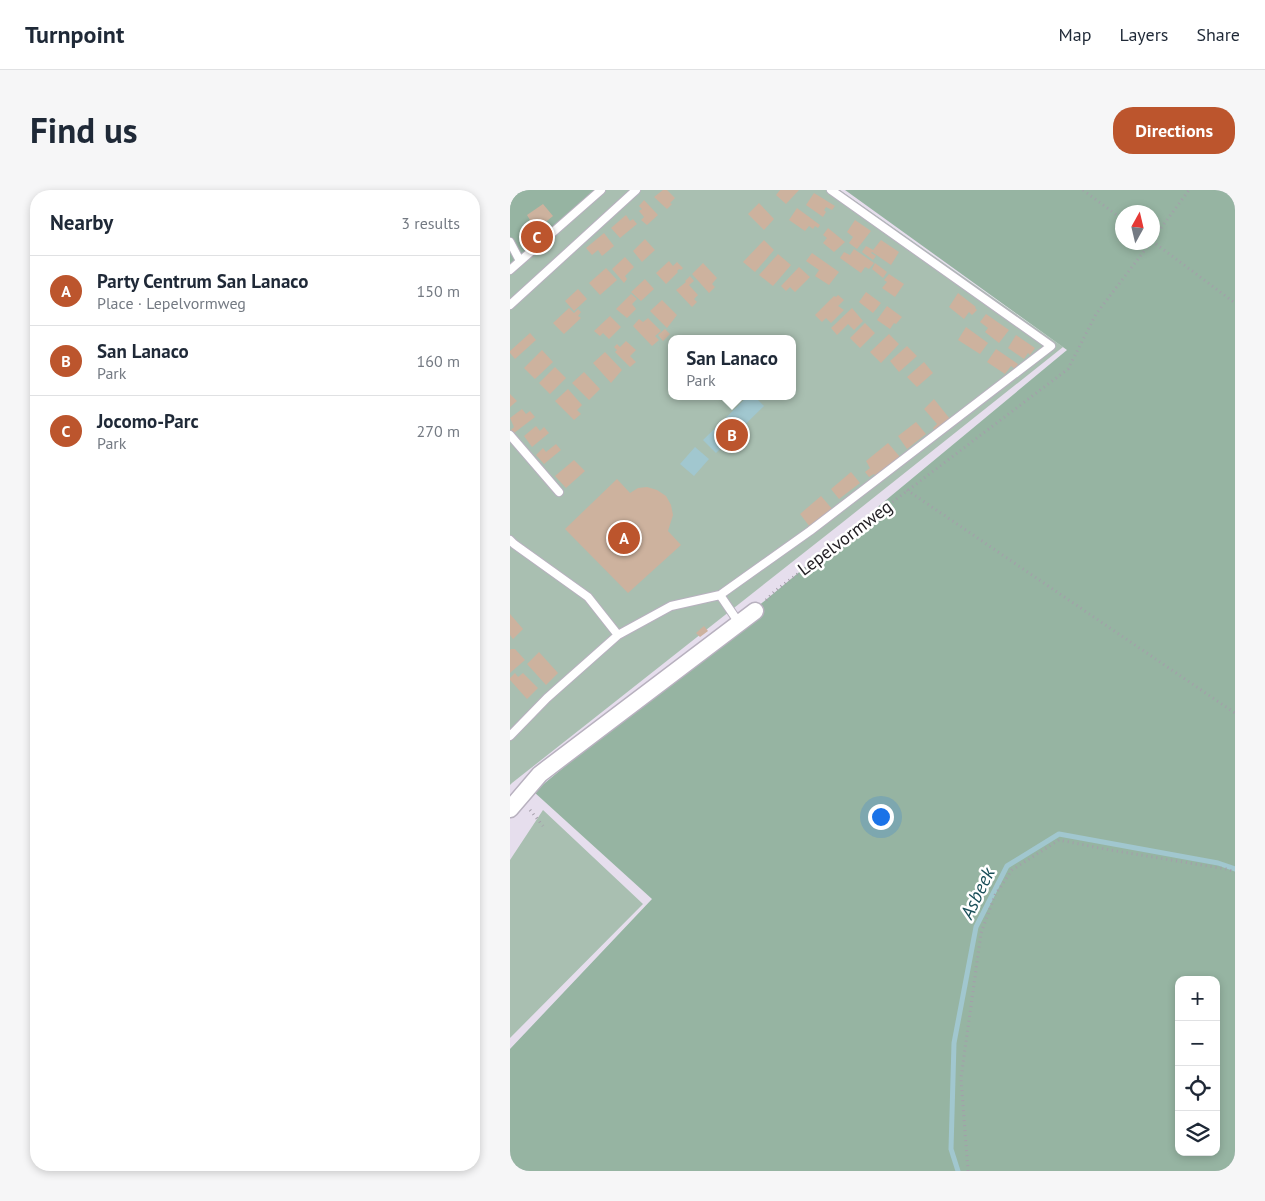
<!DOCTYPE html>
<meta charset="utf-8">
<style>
:root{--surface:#fff;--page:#f6f6f7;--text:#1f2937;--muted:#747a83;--line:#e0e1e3;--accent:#bc552d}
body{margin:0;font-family:"PT Sans",sans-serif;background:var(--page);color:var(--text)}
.controls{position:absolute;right:15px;bottom:15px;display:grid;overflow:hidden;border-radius:10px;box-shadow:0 2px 8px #0003}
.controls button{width:45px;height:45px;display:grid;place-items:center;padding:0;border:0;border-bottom:1px solid var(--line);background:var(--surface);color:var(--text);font:25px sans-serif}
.compass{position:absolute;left:605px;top:15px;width:45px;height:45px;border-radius:50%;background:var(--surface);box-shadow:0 2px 8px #0003;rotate:8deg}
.you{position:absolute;left:370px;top:626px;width:18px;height:18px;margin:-12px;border:4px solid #fff;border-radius:50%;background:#1a73e8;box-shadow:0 0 0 8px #1a73e833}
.badge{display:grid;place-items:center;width:32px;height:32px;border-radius:50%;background:var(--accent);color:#fff;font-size:16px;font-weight:700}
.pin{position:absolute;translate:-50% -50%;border:2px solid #fff;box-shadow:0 1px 5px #0006}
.popup{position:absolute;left:158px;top:145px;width:128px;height:65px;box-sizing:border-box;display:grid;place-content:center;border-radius:10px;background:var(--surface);filter:drop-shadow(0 1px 4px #0005);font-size:16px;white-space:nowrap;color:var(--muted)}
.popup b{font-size:19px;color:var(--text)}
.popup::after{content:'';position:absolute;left:50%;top:100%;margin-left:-10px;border:10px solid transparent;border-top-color:var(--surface)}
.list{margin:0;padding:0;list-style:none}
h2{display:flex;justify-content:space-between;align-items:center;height:65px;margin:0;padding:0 20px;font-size:21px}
h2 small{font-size:16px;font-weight:400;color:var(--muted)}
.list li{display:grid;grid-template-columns:32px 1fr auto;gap:15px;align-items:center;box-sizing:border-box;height:70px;padding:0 20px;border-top:1px solid var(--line)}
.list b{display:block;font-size:19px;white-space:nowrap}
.list p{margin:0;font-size:16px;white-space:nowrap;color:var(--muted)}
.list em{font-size:16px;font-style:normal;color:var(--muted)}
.icon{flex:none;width:28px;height:28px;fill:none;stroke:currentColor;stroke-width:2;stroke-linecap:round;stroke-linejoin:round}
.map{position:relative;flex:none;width:725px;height:981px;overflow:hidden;border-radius:20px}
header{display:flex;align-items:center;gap:30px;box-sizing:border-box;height:70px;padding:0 25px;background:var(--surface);border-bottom:1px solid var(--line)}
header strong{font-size:24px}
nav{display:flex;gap:28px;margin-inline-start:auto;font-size:18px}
.intro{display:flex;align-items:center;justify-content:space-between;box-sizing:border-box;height:120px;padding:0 30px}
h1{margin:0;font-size:35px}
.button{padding:12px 22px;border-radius:20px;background:var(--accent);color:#fff;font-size:18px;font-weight:700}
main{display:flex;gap:30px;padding:0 30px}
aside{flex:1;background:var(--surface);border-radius:20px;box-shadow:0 2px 8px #0003}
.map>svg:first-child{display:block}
.green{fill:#a9bfb1;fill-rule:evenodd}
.forest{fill:#96b4a2;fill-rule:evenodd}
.water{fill:#a1c7cf}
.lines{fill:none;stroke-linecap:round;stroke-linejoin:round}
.stream{stroke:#a1c7cf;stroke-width:5}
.building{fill:#cdb29e}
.service-casing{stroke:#b8b1bf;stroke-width:10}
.minor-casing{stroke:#b8b1bf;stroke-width:19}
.path{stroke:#a49eaa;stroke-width:3;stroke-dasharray:1 4;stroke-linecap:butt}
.service{stroke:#fff;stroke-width:8}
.minor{stroke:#fff;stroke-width:16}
.labels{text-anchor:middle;stroke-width:5;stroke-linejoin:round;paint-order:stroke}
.street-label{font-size:18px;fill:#242126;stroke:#fff}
.water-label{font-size:19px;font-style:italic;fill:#1a4f59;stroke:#fff}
</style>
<header>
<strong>Turnpoint</strong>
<nav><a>Map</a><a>Layers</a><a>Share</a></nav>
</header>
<div class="intro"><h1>Find us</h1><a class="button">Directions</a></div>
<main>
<aside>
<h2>Nearby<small>3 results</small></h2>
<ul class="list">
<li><span class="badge">A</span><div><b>Party Centrum San Lanaco</b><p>Place · Lepelvormweg</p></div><em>150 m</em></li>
<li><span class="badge">B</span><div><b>San Lanaco</b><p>Park</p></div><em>160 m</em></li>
<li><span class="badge">C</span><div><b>Jocomo-Parc</b><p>Park</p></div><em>270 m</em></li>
</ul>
</aside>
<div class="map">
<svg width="725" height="981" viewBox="0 0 725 981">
<rect width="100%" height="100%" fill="#e6deed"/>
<path class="green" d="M 0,0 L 330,0 L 553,157 L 333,332 L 2,593 L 0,595 ZM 162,149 L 282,149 L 282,206 L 162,206 Z
M 33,620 L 133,714 L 0,848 L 0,670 Z"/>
<path class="forest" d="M 0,0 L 85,0 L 0,74 Z
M 335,0 L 725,0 L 725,981 L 0,981 L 0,859 L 142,709 L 24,602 L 557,160 ZM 612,22 L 642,22 L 642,52 L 612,52 ZM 669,790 L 706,790 L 706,962 L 669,962 Z"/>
<path class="water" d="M 238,206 L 244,206 L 254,216 L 206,263 L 193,250 Z
M 185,257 L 199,269 L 184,286 L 170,274 Z"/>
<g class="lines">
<path class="stream" d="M 448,981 L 441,959 L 444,853 L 466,737 L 497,676 L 549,644 L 708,673 L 725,679"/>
</g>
<path class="building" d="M 153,0 L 157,0 L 165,8 L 160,13 L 162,14 L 157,19 L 144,7 Z
M 270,0 L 289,0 L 276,14 L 266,5 Z
M 304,3 L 325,16 L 322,20 L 316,17 L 314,20 L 316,22 L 313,27 L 296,15 Z
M 134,10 L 148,25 L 137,35 L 131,30 L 134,27 L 129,21 L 132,19 L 129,16 Z
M 249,13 L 264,29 L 254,40 L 238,24 Z
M 33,14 L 43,26 L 21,44 L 14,35 L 20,30 L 17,25 Z
M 287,18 L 310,35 L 308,38 L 305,36 L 303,39 L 299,36 L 295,41 L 279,30 Z
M 116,25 L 120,31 L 123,29 L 127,34 L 110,48 L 101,38 Z
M 345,30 L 361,41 L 347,59 L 339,53 L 343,47 L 337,42 Z
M 318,38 L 335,52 L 324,62 L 313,53 L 317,48 L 313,45 Z
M 94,43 L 104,56 L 92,66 L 88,60 L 82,65 L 76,58 Z
M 135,49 L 145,60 L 132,72 L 123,61 Z
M 254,50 L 264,60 L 245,82 L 233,72 Z
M 371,50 L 389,62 L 381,75 L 362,62 L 361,63 L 366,66 L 363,70 L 352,62 L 356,56 L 363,60 Z
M 344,59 L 364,73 L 359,79 L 355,77 L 351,83 L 330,68 L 334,62 L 340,65 Z
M 302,63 L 329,82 L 319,95 L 305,86 L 309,80 L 296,71 Z
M 268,64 L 281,75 L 263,96 L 249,85 Z
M 115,67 L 124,77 L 115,86 L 117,89 L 114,93 L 102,79 Z
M 159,71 L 163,76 L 167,72 L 173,78 L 171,80 L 169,79 L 167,81 L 168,82 L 156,94 L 146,83 Z
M 193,73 L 207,88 L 202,94 L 205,97 L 199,103 L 182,84 Z
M 365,73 L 377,82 L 373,88 L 362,79 Z
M 289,77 L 300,87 L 285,102 L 280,97 L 276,101 L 271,96 Z
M 96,78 L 107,90 L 90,105 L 79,93 Z
M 379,84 L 394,94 L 385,107 L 372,98 L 377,92 L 374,90 Z
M 180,86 L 184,91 L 179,95 L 188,105 L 184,109 L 187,112 L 182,117 L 166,100 L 176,92 L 175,91 Z
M 135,89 L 144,99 L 131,111 L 121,102 Z
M 68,99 L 77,109 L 64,121 L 55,111 Z
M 356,102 L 371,113 L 363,123 L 349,112 Z
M 448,103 L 466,117 L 465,118 L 467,120 L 462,125 L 459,122 L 454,129 L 439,117 Z
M 121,104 L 127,109 L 122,114 L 126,119 L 117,128 L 106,119 Z
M 328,105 L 334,110 L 328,116 L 334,120 L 321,133 L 316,128 L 312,132 L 305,125 L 324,106 L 326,107 Z
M 152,110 L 167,125 L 157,138 L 140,121 Z
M 377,116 L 392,127 L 386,134 L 384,133 L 380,139 L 367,130 Z
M 59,118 L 64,123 L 68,119 L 71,122 L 68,126 L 71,128 L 54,144 L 43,133 Z
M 342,118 L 353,131 L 344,140 L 338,134 L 327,145 L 321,138 Z
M 476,124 L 499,140 L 489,153 L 475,142 L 478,138 L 470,132 Z
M 100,126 L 111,137 L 99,149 L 93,143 L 90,146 L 84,141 Z
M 138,128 L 151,141 L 145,146 L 149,150 L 142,156 L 123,136 L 129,129 L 133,132 Z
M 355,133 L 365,143 L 350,158 L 340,148 Z
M 456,137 L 478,153 L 470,164 L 448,150 Z
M 155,139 L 160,144 L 153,151 L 148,145 Z
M 20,143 L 26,150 L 5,169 L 0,163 L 0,161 Z
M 379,144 L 389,154 L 371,173 L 360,162 Z
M 506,145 L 525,158 L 520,165 L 518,163 L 514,169 L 498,158 Z
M 116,151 L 126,160 L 120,166 L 126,172 L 120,177 L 105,162 L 107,160 L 104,157 L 107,154 L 110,157 Z
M 397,156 L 407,166 L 389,182 L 380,171 Z
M 486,159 L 508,174 L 505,179 L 501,176 L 495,184 L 477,172 Z
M 32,160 L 43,172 L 25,189 L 14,178 Z
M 95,162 L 112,180 L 101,193 L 83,173 Z
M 414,172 L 423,183 L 407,197 L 397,187 Z
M 45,177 L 56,188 L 40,204 L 29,193 Z
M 74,182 L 90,199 L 79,210 L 62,193 Z
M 58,199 L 72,215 L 67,220 L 71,224 L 64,230 L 45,211 Z
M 0,204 L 7,211 L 0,217 Z
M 424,209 L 440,229 L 425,241 L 423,238 L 427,234 L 414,219 Z
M 12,219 L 16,224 L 20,221 L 25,227 L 4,243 L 1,240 L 4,237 L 0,228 Z
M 406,232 L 416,244 L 397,259 L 388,246 Z
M 26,236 L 30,241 L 34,237 L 39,243 L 22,257 L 14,246 Z
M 378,253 L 390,267 L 366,286 L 364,284 L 359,287 L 355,282 L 360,278 L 356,271 Z
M 46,254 L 51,260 L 34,274 L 26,265 L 33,258 L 36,262 Z
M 64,270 L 75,281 L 56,298 L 45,286 Z
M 341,282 L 350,293 L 329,309 L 321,299 Z
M 107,289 L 120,303 L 128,298 L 137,297 L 147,300 L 156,306 L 161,315 L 163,325 L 158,341 L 171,355 L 118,403 L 55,339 Z
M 311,306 L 323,320 L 300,337 L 290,324 Z
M 0,424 L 13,439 L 3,449 L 0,445 Z
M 194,436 L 198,441 L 190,447 L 186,443 Z
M 1,459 L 5,459 L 15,470 L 0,483 L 0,460 Z
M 29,462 L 48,483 L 36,495 L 17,474 Z
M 5,483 L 8,487 L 13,483 L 28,498 L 17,509 L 0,490 L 0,488 Z"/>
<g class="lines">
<g class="service-casing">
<path id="service" d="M 0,52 L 10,71
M 0,80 L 91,0
M 0,115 L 126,0
M 0,245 L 49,302
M 0,350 L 4,354 L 78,407 L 108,445 L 37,508 L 0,546
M 210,405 L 300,341 L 541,156 L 321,0
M 108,445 L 161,416 L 210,405 L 229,433"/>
</g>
<g class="minor-casing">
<path id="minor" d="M 0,619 L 30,584 L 245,421"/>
</g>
<path class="path" d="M 573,0 L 612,29
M 642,50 L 679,0
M 642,51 L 725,113
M 397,300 L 725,523
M 256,410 L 265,401 L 558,179 L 586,124 L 641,52
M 20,620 L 33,636
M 458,981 L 451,888 L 471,743 L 485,705 L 502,680 L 549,650 L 600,660 L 716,679 L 725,682"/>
<use href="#service" class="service"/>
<use href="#minor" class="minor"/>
</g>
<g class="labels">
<g class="street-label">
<text transform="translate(335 348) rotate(-37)" y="6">Lepelvormweg</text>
</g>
<g class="water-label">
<text transform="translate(467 703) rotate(-64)" y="7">Asbeek</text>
</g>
</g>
</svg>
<div class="controls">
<button>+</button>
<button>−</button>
<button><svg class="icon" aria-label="locate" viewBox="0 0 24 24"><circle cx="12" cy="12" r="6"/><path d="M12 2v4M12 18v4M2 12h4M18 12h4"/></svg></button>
<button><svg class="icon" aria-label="layers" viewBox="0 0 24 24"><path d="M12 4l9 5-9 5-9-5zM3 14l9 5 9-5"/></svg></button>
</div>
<svg class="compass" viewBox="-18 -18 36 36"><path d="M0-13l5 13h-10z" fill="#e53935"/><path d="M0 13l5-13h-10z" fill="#747a83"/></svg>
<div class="you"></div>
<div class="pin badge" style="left:114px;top:348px">A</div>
<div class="pin badge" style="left:222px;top:245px">B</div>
<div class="popup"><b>San Lanaco</b>Park</div>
<div class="pin badge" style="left:27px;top:47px">C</div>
</div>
</main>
